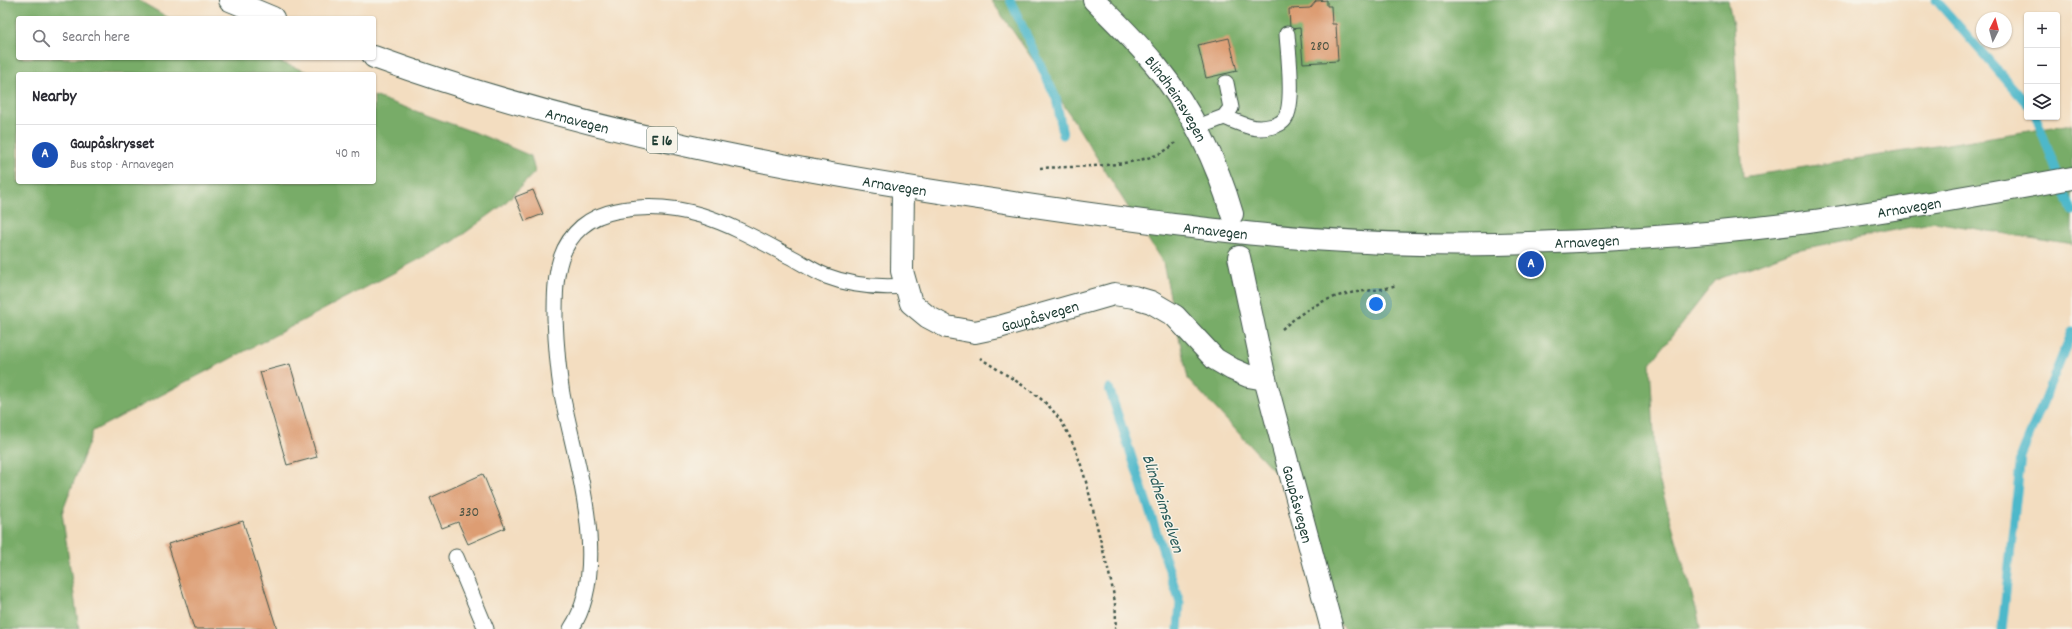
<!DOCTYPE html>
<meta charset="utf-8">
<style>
:root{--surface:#fff;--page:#f7f7f7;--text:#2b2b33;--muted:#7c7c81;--line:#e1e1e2;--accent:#1a73e8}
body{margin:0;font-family:Dekko,sans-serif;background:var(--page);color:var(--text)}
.controls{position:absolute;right:12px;top:12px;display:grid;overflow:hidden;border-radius:4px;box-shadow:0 1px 3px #0004}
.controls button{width:36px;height:36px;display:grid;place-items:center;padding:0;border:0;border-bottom:1px solid var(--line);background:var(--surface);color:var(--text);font:20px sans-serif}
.compass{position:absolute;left:1976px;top:12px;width:36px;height:36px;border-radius:50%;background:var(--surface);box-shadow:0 1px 3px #0004;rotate:6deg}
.you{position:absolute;left:1376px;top:304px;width:14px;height:14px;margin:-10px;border:3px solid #fff;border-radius:50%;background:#1a73e8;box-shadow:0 0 0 6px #1a73e833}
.badge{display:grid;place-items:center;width:26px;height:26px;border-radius:50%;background:var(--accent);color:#fff;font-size:13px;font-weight:700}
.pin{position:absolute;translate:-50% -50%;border:2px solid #fff;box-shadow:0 1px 4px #0006}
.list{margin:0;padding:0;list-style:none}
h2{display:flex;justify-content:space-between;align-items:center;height:52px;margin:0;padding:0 16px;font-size:17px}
h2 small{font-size:13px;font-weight:400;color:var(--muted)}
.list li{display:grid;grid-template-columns:26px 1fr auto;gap:12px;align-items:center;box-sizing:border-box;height:60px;padding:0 16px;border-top:1px solid var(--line)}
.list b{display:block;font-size:15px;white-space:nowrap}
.list p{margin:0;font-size:13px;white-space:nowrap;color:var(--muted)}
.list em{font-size:13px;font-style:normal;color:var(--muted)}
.icon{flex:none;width:22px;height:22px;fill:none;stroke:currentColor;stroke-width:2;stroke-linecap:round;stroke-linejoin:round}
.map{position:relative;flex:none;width:2072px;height:629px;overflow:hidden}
.search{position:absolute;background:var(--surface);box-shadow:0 1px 3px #0004;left:16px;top:16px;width:360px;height:44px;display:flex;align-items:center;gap:10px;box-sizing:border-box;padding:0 14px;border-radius:4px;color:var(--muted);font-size:15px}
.panel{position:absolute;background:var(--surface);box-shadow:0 1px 3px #0004;left:16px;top:72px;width:360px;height:112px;border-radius:4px}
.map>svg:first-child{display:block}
.forest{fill:#78ac68;stroke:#4c744e}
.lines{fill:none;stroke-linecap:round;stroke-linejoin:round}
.stream{stroke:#4db8ca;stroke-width:9}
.building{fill:#dd9d73}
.service-casing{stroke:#3f5549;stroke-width:17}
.tertiary-casing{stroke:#3f5549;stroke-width:24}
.trunk-casing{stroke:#3f5549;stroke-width:24}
.path{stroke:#3f5549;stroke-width:2.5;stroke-dasharray:3 3;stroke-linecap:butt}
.service{stroke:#fff;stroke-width:15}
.tertiary{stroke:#fff;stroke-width:22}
.trunk{stroke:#fff;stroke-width:22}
.labels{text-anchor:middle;stroke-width:3;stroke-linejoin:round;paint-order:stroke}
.number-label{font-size:14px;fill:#4e5544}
.shield{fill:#f7f3e8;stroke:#60746a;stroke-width:1}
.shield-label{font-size:15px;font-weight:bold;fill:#1f3d34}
.street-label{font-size:16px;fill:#1f3d34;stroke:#f7f3e8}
.water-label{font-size:17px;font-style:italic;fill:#2a5c5a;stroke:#f7f3e8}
</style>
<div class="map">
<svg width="2072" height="629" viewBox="0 0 2072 629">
<rect width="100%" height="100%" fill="#f7f3e8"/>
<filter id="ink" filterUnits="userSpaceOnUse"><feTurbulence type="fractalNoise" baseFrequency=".025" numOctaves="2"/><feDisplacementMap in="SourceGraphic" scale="8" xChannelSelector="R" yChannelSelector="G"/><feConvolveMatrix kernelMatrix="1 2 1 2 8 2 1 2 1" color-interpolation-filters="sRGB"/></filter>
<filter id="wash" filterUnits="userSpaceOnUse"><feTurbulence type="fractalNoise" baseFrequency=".012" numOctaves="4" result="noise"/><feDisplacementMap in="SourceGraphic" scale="16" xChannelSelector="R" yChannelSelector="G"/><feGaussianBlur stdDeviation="0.9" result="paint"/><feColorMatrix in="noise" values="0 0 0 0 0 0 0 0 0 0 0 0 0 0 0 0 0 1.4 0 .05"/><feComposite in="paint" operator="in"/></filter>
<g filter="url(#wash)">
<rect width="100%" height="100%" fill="#f3ddc0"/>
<path class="forest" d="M 0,0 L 138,0 L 169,18 L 18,18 L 18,58 L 269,58 L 313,74 L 18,74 L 18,182 L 374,182 L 374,96 L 479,134 L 531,156 L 535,172 L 503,205 L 454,241 L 93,431 L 62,513 L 79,629 L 0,629 Z
M 991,0 L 1728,0 L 1733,26 L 1743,177 L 2072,124 L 2072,245 L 1935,222 L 1796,250 L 1716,280 L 1650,364 L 1656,469 L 1698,616 L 1700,629 L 1346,629 L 1323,611 L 1293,491 L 1188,379 L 1163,263 L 1057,94 Z"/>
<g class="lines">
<path class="stream" d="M 1010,0 L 1056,98 L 1063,135
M 1936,0 L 2027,104
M 2036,117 L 2072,211
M 1109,388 L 1180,603 L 1178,629
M 2002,629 L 2021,456 L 2072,332"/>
</g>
<g id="blocks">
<path class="building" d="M 1327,0 L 1327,6 L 1331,6 L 1332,24 L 1336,24 L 1338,61 L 1303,63 L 1300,28 L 1290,29 L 1289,9 L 1310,8 L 1316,1 Z
M 1229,38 L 1237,71 L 1206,78 L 1198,45 Z
M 533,190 L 543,214 L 525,221 L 515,197 Z
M 290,364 L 317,457 L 287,465 L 260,372 Z
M 483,474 L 505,528 L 468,544 L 458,522 L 442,528 L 430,498 Z
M 243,521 L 277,629 L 194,629 L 168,544 Z"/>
</g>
</g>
<g filter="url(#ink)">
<use href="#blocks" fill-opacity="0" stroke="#3f5549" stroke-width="1"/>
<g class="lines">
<g class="service-casing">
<path id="service" d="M 1224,117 C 1235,121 1248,128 1259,128 C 1266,128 1278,126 1283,121 C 1296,109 1288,52 1287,34
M 1195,128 L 1224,117 L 1231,108 L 1226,83
M 456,557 L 486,629
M 571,629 C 612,567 575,462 562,394 C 558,369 556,344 555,318 C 555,297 555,277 561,258 C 570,232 590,216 616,211 C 683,197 732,226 789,256 C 801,262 813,271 826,276 C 852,286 878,288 905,286"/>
</g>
<g class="tertiary-casing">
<g id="tertiary">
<path id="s1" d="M 1094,0 C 1116,22 1138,43 1157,67 C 1191,109 1217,162 1232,214"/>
<path id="s2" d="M 903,188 L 902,271 L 911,303 L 928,317 L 947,327 L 975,332 L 999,327 L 1114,294 L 1134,297 L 1151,302 L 1175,316 L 1215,359 L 1232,369 L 1248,376 L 1265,379"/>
<path id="s3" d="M 1239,257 L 1265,379 L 1332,629"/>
</g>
</g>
<g class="trunk-casing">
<g id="trunk">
<path d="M 230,0 L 273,18"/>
<path id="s4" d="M 374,57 C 578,131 792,171 1006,202 C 1168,226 1331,248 1497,244 C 1600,241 1704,236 1807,222 C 1896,210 1984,194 2072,178"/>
</g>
</g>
<path class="path" d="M 1040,168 C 1075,166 1151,169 1175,143
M 1282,329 C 1305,309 1327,296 1357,292 C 1371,290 1383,290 1396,285
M 980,358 C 1002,373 1038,392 1054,412 C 1082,446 1090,501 1101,542 C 1107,569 1119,601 1115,629"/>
<use href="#service" class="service"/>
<use href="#tertiary" class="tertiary"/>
<use href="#trunk" class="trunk"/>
</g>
</g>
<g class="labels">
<g class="number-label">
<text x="1320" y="50">280</text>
<text x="469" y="516">330</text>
</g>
<rect class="shield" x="647" y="127" width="30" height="26" rx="3"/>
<g class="shield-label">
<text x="662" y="145">E 16</text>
</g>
<g class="street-label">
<text dy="6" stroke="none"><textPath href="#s1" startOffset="129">Blindheimsvegen</textPath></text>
<text dy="6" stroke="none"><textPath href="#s4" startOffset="213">Arnavegen</textPath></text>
<text dy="6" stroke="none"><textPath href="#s4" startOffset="537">Arnavegen</textPath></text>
<text dy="6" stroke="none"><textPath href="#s4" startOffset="1557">Arnavegen</textPath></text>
<text dy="6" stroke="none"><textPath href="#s4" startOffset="861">Arnavegen</textPath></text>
<text dy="6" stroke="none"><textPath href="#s4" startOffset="1233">Arnavegen</textPath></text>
<text dy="6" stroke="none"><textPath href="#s2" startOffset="255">Gaupåsvegen</textPath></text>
<text dy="6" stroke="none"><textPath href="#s3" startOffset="254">Gaupåsvegen</textPath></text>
</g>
<g class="water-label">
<text transform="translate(1164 503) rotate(72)" y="6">Blindheimselven</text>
</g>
</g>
</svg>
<div class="controls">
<button>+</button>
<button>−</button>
<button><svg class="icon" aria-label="layers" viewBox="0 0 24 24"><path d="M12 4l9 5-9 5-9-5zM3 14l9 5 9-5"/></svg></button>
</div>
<svg class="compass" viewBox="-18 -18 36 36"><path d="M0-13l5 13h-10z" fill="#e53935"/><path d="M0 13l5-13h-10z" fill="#7c7c81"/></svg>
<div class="you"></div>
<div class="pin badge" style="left:1531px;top:264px;background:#1a4fb4">A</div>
<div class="search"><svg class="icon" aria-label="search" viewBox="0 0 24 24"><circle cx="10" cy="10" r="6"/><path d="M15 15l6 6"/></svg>Search here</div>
<section class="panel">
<h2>Nearby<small></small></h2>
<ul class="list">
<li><span class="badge" style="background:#1a4fb4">A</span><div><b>Gaupåskrysset</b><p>Bus stop · Arnavegen</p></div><em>40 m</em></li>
</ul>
</section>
</div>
